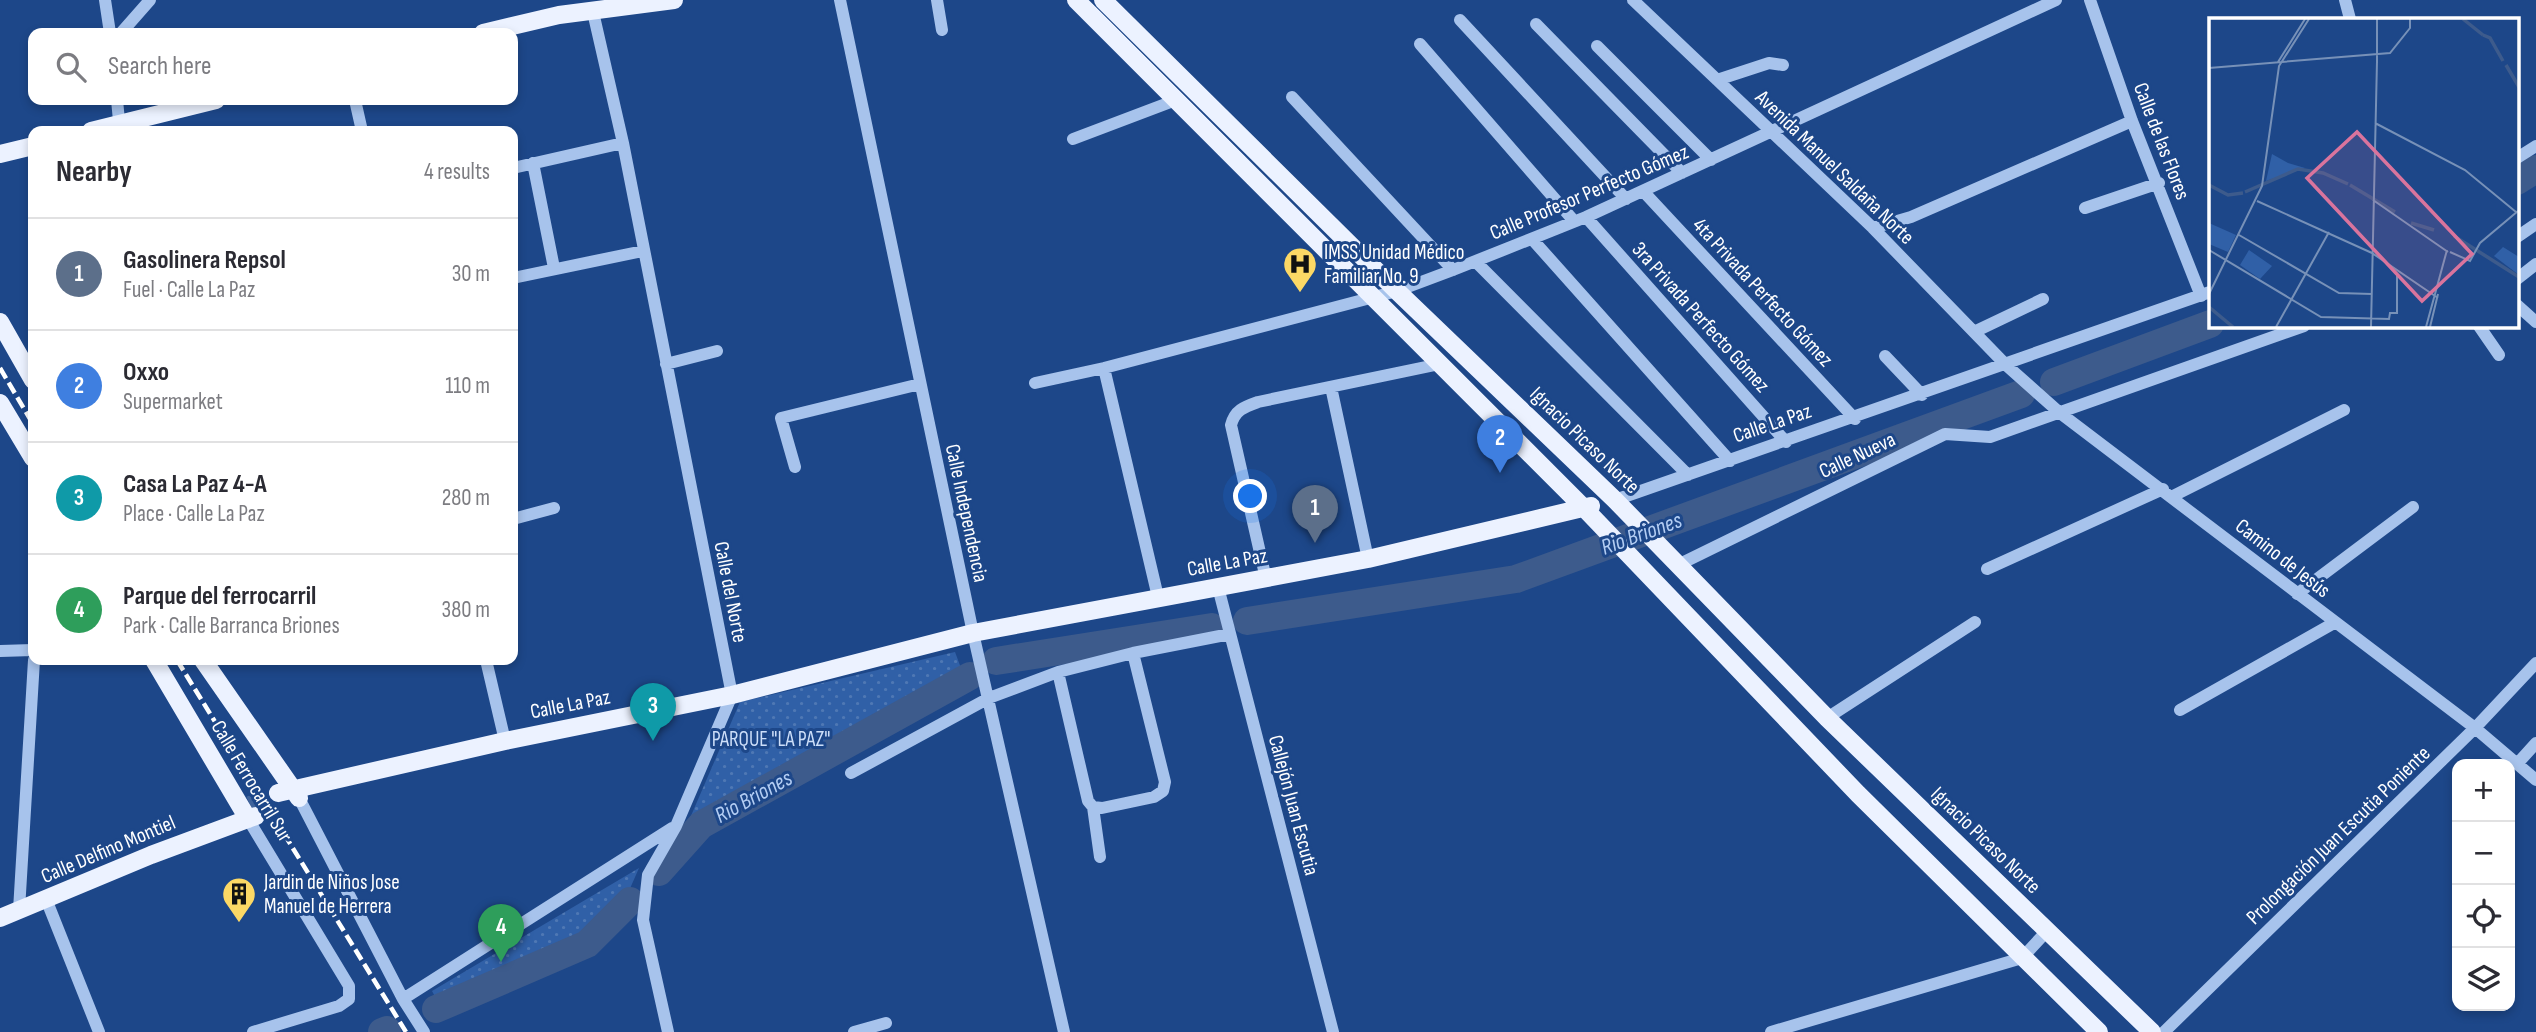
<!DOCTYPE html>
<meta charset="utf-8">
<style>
:root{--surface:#fff;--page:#f7f7f7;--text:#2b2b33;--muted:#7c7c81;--line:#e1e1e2;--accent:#89794a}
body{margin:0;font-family:"Sofia Sans Condensed",sans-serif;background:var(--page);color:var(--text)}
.controls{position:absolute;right:21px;bottom:21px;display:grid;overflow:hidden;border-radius:14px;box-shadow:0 4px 10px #0003}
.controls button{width:63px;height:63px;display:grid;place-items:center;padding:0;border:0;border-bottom:2px solid var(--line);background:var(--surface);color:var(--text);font:35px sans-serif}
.you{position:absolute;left:1251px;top:497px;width:24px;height:24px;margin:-18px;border:5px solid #fff;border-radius:50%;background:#1a73e8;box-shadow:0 0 0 10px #1a73e833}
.badge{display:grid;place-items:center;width:46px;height:46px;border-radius:50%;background:var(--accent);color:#fff;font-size:23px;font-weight:700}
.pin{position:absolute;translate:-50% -58px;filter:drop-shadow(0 2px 4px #0008)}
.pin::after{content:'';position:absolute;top:37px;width:24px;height:21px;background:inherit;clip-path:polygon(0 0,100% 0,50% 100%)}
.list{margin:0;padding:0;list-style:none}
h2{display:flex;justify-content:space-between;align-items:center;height:91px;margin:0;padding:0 28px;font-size:30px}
h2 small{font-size:23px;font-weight:400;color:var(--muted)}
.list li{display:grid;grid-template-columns:46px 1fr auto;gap:21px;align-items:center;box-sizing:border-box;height:112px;padding:0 28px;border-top:2px solid var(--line)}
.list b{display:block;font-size:26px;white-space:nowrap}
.list p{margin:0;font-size:23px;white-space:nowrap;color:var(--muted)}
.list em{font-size:23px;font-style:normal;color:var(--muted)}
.icon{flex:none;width:38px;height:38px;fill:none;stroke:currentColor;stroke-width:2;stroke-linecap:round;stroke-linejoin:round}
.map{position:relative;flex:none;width:2536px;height:1032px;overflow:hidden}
.search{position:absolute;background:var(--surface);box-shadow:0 4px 10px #0003;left:28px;top:28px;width:490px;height:77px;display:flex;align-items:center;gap:18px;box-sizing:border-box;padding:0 24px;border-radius:14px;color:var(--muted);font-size:26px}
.panel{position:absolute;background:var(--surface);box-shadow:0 4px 10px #0003;left:28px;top:126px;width:490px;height:539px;border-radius:14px}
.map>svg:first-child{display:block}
.grass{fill:url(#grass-dots)}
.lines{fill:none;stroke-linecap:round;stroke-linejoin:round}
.river{stroke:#3d5b8c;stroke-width:28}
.major-tunnel{stroke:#3f639b;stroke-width:18;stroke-dasharray:18 9;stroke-linecap:butt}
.minor{stroke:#a7c3ec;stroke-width:12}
.major{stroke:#ecf2ff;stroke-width:18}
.rail{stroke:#fff;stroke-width:4.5;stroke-dasharray:12 5;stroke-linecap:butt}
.labels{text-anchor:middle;stroke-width:6;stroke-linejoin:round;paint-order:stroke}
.street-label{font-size:21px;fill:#fff;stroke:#1d4789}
.poi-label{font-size:21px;fill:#fff;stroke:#1d4789;text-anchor:start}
.park-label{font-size:21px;fill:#ccdef9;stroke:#1d4789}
.water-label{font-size:23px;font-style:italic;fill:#b3cdf3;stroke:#1d4789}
.inset-river{fill:none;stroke:#3d5b8c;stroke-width:3.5}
.inset-road{fill:none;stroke:#7791b8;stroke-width:2}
.view{fill:#da749d;fill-opacity:0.15;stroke:#da749d;stroke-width:3.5}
.inset-edge{fill:none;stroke:#fff;stroke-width:3.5}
</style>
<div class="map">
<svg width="2536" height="1032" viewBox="0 0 2536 1032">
<defs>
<pattern id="grass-dots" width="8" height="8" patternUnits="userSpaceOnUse" patternTransform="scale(1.75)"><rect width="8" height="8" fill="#3060a7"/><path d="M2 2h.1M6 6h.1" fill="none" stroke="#4f78b4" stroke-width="1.8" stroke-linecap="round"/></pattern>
</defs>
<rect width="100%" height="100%" fill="#1d4789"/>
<path class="grass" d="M 955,652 L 965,679 L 684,832 L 740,702 Z
M 639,868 L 628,893 L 584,933 L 438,1002 L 432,991 Z"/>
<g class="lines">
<path class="river" d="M 2517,181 L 2536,169
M 2054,382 L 2210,324
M 1247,621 L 1516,579 L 2021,394
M 996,661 L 1212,627
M 659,872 L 701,825 L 970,676
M 436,1009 L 587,944 L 630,901
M 382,1032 L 387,1030"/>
<path class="major-tunnel" d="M 250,805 L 278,793"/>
<path class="minor" d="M 105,0 L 110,33
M 840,0 L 973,633 L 1064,1032
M 937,0 L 942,30
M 1633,0 L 1873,228 L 2006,365 L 2060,413 L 2475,728 L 2536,780
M 2090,0 L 2132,121 L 2201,296
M 2345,0 L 2350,19
M 593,12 L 623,143 L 732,695 L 676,826 L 648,875 L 643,920 L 668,1032
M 1460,20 L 1626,199
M 1536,24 L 1682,173
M 121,33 L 150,0
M 1420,44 L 1574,221
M 1597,46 L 1711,160
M 1717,80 L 1769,63 L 1783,65
M 1292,97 L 1453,270
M 117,100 L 120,131
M 355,100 L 362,131
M 1073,139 L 1176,100
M 2517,158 L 2536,146
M 533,163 L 554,268
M 513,168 L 623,143
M 1643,191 L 1855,419
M 2085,208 L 2159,183
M 1586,217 L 1786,442
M 1873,228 L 1911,217 L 2132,121
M 2517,237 L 2536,224
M 1532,239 L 1730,461
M 1476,262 L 1688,475
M 513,278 L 643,251
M 2517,279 L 2536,264
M 2517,305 L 2536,322
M 2479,326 L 2499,355
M 1974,332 L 2043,299
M 1885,356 L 1922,395
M 666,364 L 717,351
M 1104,368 L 1158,597
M 1035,383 L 1104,368 L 1397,291 L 1453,270 L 1586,217 L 2056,0
M 1331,387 L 1368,559
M 795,467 L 781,418 L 920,384
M 2173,496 L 2344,410
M 1615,500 L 2210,292
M 513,519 L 554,508
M 1678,565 L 1945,434 L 1990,437 L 2304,326
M 1987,569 L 2163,489
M 1266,579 L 1231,425 C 1235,410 1244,407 1258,402 L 1440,364
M 1218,587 L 1333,1032
M 2297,594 L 2413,507
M 0,651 L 33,650
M 486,660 L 505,741
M 1058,672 L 1088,801 L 1093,807 L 1100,857
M 2180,710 L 2334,623
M 1827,718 L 1975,622
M 2517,764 L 2536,743
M 851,773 L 989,698 L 1058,672 L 1133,653 L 1230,634
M 299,798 L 403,999 L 424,1032
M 1093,807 L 1102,808 L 1154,797 L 1163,791 L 1165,782 L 1133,653
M 248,819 L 349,986 L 349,999 L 339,1006 L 253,1032
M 46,899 L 99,1032
M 19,910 L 34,660
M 403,999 L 672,828
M 854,1032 L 886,1023
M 1771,1032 L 2022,958 L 2047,931
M 2164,1032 L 2475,728 L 2536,663"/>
<path class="major" d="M 1076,0 L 1584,508 L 1858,794 L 2099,1032
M 1103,0 L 1397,291 L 1615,500 L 1827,718 L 2152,1032
M 483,33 L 559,15 L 674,0
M 91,131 L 216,100
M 0,154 L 33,146
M 0,322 L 33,380
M 0,403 L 33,458
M 154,660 L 248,819
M 203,660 L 299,798
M 278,793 L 505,741 L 732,695 L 973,633 L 1368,559 L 1591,506
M 0,918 L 151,855 L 256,816"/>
<path class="rail" d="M 0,368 L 33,424
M 177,660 L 406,1032"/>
</g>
<defs>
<g id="hospital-pin" transform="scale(1.75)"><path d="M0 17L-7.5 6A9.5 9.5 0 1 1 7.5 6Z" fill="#fcd865" stroke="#1d4789"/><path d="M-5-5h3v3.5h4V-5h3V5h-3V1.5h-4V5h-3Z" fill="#111"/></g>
<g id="building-pin" transform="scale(1.75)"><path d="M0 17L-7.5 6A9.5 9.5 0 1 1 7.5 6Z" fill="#fcd865" stroke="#1d4789"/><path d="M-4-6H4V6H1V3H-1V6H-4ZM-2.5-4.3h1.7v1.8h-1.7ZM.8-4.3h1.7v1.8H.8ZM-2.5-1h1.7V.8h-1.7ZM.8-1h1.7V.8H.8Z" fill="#111"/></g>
</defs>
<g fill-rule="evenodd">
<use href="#hospital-pin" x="1300" y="264"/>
<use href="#building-pin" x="239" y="894"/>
</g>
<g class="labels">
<g class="street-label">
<text transform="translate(2162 141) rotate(69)" y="7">Calle de las Flores</text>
<text transform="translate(1835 167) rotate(44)" y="7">Avenida Manuel Saldaña Norte</text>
<text transform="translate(1589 192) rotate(-23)" y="7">Calle Profesor Perfecto Gómez</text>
<text transform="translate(1763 292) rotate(47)" y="7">4ta Privada Perfecto Gómez</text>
<text transform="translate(1701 317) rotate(48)" y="7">3ra Privada Perfecto Gómez</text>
<text transform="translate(1772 423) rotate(-19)" y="7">Calle La Paz</text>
<text transform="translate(1585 440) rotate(44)" y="7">Ignacio Picaso Norte</text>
<text transform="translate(1857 455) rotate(-25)" y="7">Calle Nueva</text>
<text transform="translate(967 513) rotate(78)" y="7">Calle Independencia</text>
<text transform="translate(2283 558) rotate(38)" y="7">Camino de Jesús</text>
<text transform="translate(1227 562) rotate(-10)" y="7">Calle La Paz</text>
<text transform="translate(731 592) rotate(79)" y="7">Calle del Norte</text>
<text transform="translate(570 704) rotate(-11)" y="7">Calle La Paz</text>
<text transform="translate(252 781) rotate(59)" y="7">Calle Ferrocarril Sur</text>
<text transform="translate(1294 805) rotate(75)" y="7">Callejón Juan Escutia</text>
<text transform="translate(2338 835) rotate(-44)" y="7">Prolongación Juan Escutia Poniente</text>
<text transform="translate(1986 840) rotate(44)" y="7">Ignacio Picaso Norte</text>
<text transform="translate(108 849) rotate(-23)" y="7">Calle Delfino Montiel</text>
</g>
<g class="poi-label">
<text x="1324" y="259">IMSS Unidad Médico<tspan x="1324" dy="24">Familiar No. 9</tspan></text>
<text x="264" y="889">Jardin de Niños Jose<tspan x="264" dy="24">Manuel de Herrera</tspan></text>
</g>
<g class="park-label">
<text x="771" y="746">PARQUE "LA PAZ"</text>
</g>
<g class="water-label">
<text transform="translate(1641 533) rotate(-20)" y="8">Rio Briones</text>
<text transform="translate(753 796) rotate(-29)" y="8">Rio Briones</text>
</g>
</g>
<g transform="translate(2209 18)">
<rect width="310" height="310" fill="#1d4789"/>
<path d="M 0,205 L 27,217 L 19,234 L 0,226 Z" fill="#3060a7"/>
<path d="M 63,136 L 79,145 L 96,150 L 57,163 ZM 294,229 L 310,239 L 310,257 L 285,238 ZM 40,232 L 63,248 L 51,261 L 31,247 Z" fill="#3060a7"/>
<path class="inset-river" d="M 254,1 L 274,17M 274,17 L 281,20 L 294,43M 297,47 L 310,69M 0,167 L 19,177 L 34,175M 141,167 L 186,194M 36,174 L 89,151 L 114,155 L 139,166M 202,205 L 225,212M 245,218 L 310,259M 0,289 L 24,309"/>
<path class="inset-road" d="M 168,1 L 168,45M 69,44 L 96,1M 0,50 L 181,35 L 201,10 L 201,1M 166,105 L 256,152 L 307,194M 164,182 L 239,234M 48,183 L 163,235M 30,217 L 130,275 L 163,276M 0,232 L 112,299 L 180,301 L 181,295 L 188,295 L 188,255M 241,234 L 261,243 L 271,225 L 309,193M 163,235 L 229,280M 0,276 L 53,168 L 70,48 L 100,1M 67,309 L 120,214M 162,309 L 168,43M 217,309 L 238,232M 221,309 L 229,276"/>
<path class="view" d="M 148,114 L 263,236 L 213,283 L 98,160 Z"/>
<rect width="310" height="310" class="inset-edge"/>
</g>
</svg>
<div class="controls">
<button>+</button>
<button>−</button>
<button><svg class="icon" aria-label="locate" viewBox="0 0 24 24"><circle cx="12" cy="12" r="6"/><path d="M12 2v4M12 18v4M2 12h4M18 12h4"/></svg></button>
<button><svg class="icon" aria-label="layers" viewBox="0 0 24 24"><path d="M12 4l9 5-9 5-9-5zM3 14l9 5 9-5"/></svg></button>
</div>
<div class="you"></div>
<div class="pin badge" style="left:1315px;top:543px;background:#5c6f8a">1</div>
<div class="pin badge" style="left:1500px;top:473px;background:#3f7fe0">2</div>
<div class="pin badge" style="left:653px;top:741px;background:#0f9aa8">3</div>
<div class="pin badge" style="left:501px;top:962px;background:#2e9e5b">4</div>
<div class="search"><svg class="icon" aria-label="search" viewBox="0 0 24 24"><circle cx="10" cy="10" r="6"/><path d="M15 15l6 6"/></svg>Search here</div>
<section class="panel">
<h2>Nearby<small>4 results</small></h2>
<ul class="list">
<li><span class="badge" style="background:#5c6f8a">1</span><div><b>Gasolinera Repsol</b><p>Fuel · Calle La Paz</p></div><em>30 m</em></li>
<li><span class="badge" style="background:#3f7fe0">2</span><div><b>Oxxo</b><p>Supermarket</p></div><em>110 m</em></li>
<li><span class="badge" style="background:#0f9aa8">3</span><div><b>Casa La Paz 4-A</b><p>Place · Calle La Paz</p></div><em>280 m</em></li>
<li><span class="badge" style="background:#2e9e5b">4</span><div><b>Parque del ferrocarril</b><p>Park · Calle Barranca Briones</p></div><em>380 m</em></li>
</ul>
</section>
</div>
